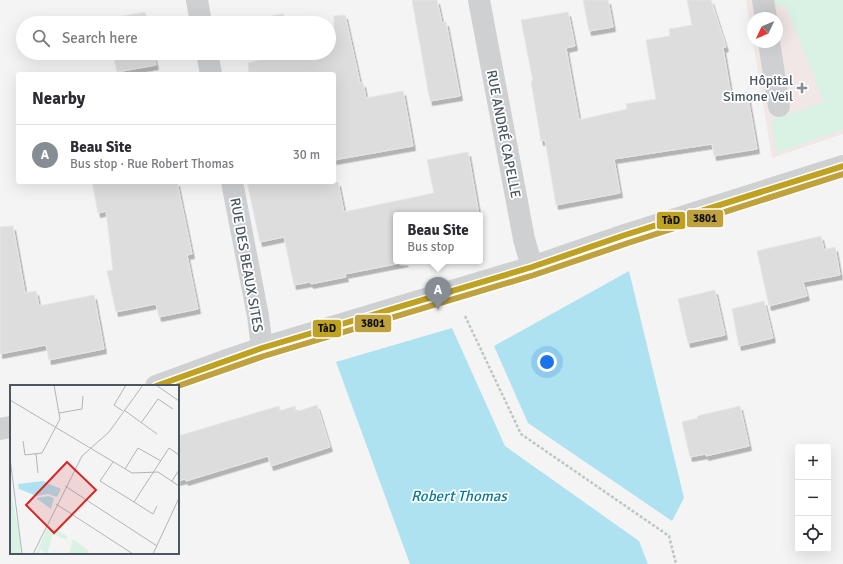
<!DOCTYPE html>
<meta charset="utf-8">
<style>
:root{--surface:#fff;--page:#f2f2f3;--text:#2b2b33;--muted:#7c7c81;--line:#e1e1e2;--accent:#868d94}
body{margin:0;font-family:Signika,sans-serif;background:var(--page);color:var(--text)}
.controls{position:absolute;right:12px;bottom:12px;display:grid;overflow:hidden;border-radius:4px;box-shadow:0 4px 16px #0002}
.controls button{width:36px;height:36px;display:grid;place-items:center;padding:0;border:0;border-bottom:1px solid var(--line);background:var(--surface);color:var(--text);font:20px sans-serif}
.compass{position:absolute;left:747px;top:12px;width:36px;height:36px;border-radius:50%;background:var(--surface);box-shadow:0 4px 16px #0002;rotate:226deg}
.you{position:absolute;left:547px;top:362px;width:14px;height:14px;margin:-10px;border:3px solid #fff;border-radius:50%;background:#1a73e8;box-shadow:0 0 0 6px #1a73e833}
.badge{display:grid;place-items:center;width:26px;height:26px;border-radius:50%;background:var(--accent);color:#fff;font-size:13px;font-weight:700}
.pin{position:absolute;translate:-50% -33px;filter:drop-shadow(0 1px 2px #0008)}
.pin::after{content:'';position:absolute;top:21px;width:14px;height:12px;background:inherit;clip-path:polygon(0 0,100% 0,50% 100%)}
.popup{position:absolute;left:393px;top:212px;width:90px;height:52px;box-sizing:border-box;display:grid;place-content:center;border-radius:4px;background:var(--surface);filter:drop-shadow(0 1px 3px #0005);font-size:13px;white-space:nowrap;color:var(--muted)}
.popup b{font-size:15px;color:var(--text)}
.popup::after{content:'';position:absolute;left:50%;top:100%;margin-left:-8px;border:8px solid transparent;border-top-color:var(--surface)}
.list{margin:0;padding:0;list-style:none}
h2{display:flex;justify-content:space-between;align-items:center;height:52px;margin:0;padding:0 16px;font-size:17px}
h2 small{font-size:13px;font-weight:400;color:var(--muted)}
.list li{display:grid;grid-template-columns:26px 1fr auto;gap:12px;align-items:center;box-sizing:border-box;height:60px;padding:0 16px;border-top:1px solid var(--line)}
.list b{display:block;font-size:15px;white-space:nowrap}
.list p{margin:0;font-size:13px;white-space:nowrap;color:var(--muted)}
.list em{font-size:13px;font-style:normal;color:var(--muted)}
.icon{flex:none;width:22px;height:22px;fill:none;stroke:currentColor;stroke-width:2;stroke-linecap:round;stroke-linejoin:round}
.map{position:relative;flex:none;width:843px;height:564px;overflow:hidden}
.search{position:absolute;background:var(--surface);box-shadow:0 4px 16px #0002;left:16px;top:16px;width:320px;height:44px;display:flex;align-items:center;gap:10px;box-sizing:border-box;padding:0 14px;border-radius:22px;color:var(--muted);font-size:15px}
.panel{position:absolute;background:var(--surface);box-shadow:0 4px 16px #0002;left:16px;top:72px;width:320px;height:112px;border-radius:4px}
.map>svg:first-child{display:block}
.medical{fill:#f1e7e6;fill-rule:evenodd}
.green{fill:#d9f2e3}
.water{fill:#aee2f0}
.building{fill:#ddddde;stroke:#e5e6e7;filter:url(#shadow)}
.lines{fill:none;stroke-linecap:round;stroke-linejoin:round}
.path{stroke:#bcc7c4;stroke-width:2.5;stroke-dasharray:3 2;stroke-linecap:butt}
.minor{stroke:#ced0d2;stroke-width:22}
.bus-1-casing{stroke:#fff;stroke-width:9}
.bus-2-casing{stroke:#fff;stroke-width:9}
.bus-1{stroke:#bfa222;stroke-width:6}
.bus-2{stroke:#bfa13e;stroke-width:6}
.poi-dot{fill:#868d94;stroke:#fff;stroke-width:1.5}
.labels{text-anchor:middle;stroke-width:3.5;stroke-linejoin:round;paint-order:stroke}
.poi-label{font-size:14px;fill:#4a5661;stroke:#fff;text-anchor:end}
.street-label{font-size:14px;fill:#4a5661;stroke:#fff}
.water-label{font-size:15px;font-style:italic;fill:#0c7c9b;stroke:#fff}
.inset-road{fill:none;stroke:#b0b5b9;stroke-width:1}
.view{fill:#d62828;fill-opacity:0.15;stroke:#d62828;stroke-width:2}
.inset-edge{fill:none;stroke:#4a5661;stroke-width:2}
.line-badge{stroke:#fff;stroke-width:1.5}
.pale-badge-label{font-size:11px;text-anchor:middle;font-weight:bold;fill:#111}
</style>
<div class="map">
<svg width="843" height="564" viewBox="0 0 843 564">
<defs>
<filter id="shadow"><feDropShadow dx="2.5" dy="4.5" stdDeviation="0" flood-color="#0004"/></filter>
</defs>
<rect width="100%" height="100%" fill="#f4f4f4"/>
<path class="medical" d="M 746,0 L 843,0 L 843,134 L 772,158 ZM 753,18 L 777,18 L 777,42 L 753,42 Z"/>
<path class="green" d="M 769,0 L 843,0 L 843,129 L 777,153 L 771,120 L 824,102 L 785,4 L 776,6 L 770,2 Z"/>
<path class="water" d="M 629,271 L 684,498 L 672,521 L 528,423 L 494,346 Z
M 452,328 L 505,446 L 639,541 L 648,564 L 410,564 L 336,362 Z"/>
<path class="building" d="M 412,0 L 437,0 L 442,23 L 446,22 L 460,96 L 430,101 Z
M 583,0 L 608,0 L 613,27 L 589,31 Z
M 687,0 L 711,0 L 726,47 L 723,48 L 731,95 L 747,92 L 757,149 L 714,156 L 712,144 L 614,159 L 620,193 L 556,205 L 545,140 L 541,141 L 531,81 L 533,81 L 521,20 L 568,12 L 575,46 L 566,48 L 579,120 L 627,109 L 626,104 L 656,99 L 646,40 L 670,36 L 669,29 L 692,25 Z
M 145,12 L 148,23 L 107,23 L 107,19 Z
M 283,14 L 285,23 L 245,23 L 245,21 Z
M 345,15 L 360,83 L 363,83 L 366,98 L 403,91 L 413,146 L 334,160 L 334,74 L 249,74 L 248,63 L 259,60 L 257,54 L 252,55 L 252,53 L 329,53 L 329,45 L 334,44 L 334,16 Z
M 113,53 L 153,53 L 156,65 L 117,72 Z
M 468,152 L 479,215 L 396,215 L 396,261 L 406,262 L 345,274 L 346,277 L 311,284 L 310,282 L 294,285 L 284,237 L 260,242 L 247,182 L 338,182 L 344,212 L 434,193 L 427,160 Z
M 92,182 L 177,182 L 192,254 L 187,255 L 198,309 L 159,317 L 156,304 L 116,312 L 107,271 L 113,270 L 106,211 L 98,213 Z
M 13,226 L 25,293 L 36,291 L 39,306 L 94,295 L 104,349 L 49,360 L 46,345 L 0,354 L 0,227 Z
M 821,236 L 824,250 L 835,247 L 840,275 L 803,282 L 807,296 L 769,306 L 757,251 Z
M 715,290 L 725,335 L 688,343 L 678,299 Z
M 764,301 L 773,338 L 739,346 L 732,309 Z
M 317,405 L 330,447 L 271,466 L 268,456 L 186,481 L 185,479 L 178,481 L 178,436 L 279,406 L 280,411 L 295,406 L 296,412 Z
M 740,406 L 749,446 L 706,456 L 706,454 L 690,457 L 682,422 L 698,418 L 697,416 Z"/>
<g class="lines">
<path class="path" d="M 465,316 L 521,434 L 669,536 L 676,564"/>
<path class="minor" d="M 197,0 L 201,23
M 479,0 L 524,239 L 532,267
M 763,0 L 766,18
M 769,42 L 779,106
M 207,53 L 211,74
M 232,182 L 258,316 L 262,348
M 156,386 L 224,361 L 262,348 L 532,267 L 625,235 L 843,166
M 0,429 L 11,427"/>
<g class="bus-1-casing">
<path id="bus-1" d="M 156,386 L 262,348 L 532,267 L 625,235 L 843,166"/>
</g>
<g class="bus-2-casing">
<path id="bus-2" d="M 178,386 L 264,356 L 534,275 L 628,243 L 843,174"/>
</g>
<use href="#bus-1" class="bus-1"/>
<use href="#bus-2" class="bus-2"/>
</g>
<path class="poi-dot" d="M800 82h4v4h4v4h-4v4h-4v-4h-4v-4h4z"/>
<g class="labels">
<g class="poi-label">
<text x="793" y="85">Hôpital<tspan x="793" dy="16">Simone Veil</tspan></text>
</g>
<g class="street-label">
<text transform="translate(504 134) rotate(79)" y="5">RUE ANDRÉ CAPELLE</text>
<text transform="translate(247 265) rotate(80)" y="5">RUE DES BEAUX SITES</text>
</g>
<g class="water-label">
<text x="459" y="501">Robert Thomas</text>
</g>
</g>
<g transform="translate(10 385)">
<rect width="169" height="169" fill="#f4f4f4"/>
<path d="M 0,100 L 9,149 L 11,169 L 0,169 ZM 40,137 L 40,142 L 57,151 L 57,155 L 43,149 L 37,169 L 30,164 L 29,169 L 26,169 ZM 63,154 L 79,166 L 78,169 L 59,169 Z" fill="#d9f2e3"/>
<path d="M 33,96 L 51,104 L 47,112 L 38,109 L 27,111 L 9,104 L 8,99 ZM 38,111 L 44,113 L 41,124 L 26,113 Z" fill="#aee2f0"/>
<path class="inset-road" d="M 146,0 L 169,16M 0,15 L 122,88 L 148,87 L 169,101M 114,25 L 147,49M 113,26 L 104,20 L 116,0M 49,28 L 72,24 L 73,11M 131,38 L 148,14 L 163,24M 13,56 L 15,70 L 32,68 L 50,34 L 44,0M 26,69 L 28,88M 0,73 L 12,169M 103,77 L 90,96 L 124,117M 115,84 L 128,63 L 151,76M 162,96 L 169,85M 55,101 L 147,161M 46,119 L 123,169M 147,121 L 143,129 L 124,117 L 159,63 L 169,70M 23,169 L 72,71 L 99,47 L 133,0M 143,169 L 169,113"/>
<path class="view" d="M 57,77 L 86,105 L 44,148 L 16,120 Z"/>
<rect width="169" height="169" class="inset-edge"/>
</g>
<g class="line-badge">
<rect x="686" y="209" width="38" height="19" rx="4" fill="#bfa13e"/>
<rect x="656" y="211" width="30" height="19" rx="4" fill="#bfa222"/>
<rect x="354" y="314" width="38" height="19" rx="4" fill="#bfa13e"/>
<rect x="312" y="319" width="30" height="19" rx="4" fill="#bfa222"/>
</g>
<g class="pale-badge-label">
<text x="705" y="222">3801</text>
<text x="671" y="224">TàD</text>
<text x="373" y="327">3801</text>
<text x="327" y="332">TàD</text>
</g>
</svg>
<div class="controls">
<button>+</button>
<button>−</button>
<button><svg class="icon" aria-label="locate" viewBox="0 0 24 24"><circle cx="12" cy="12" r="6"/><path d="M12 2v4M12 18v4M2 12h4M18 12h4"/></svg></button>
</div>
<svg class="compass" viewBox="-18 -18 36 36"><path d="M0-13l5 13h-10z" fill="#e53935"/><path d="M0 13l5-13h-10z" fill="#7c7c81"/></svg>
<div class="you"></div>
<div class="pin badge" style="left:438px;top:310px">A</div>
<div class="popup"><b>Beau Site</b>Bus stop</div>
<div class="search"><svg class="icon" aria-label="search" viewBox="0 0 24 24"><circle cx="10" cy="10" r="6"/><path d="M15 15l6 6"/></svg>Search here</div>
<section class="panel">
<h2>Nearby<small></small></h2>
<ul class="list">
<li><span class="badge">A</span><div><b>Beau Site</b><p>Bus stop · Rue Robert Thomas</p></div><em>30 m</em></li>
</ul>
</section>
</div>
